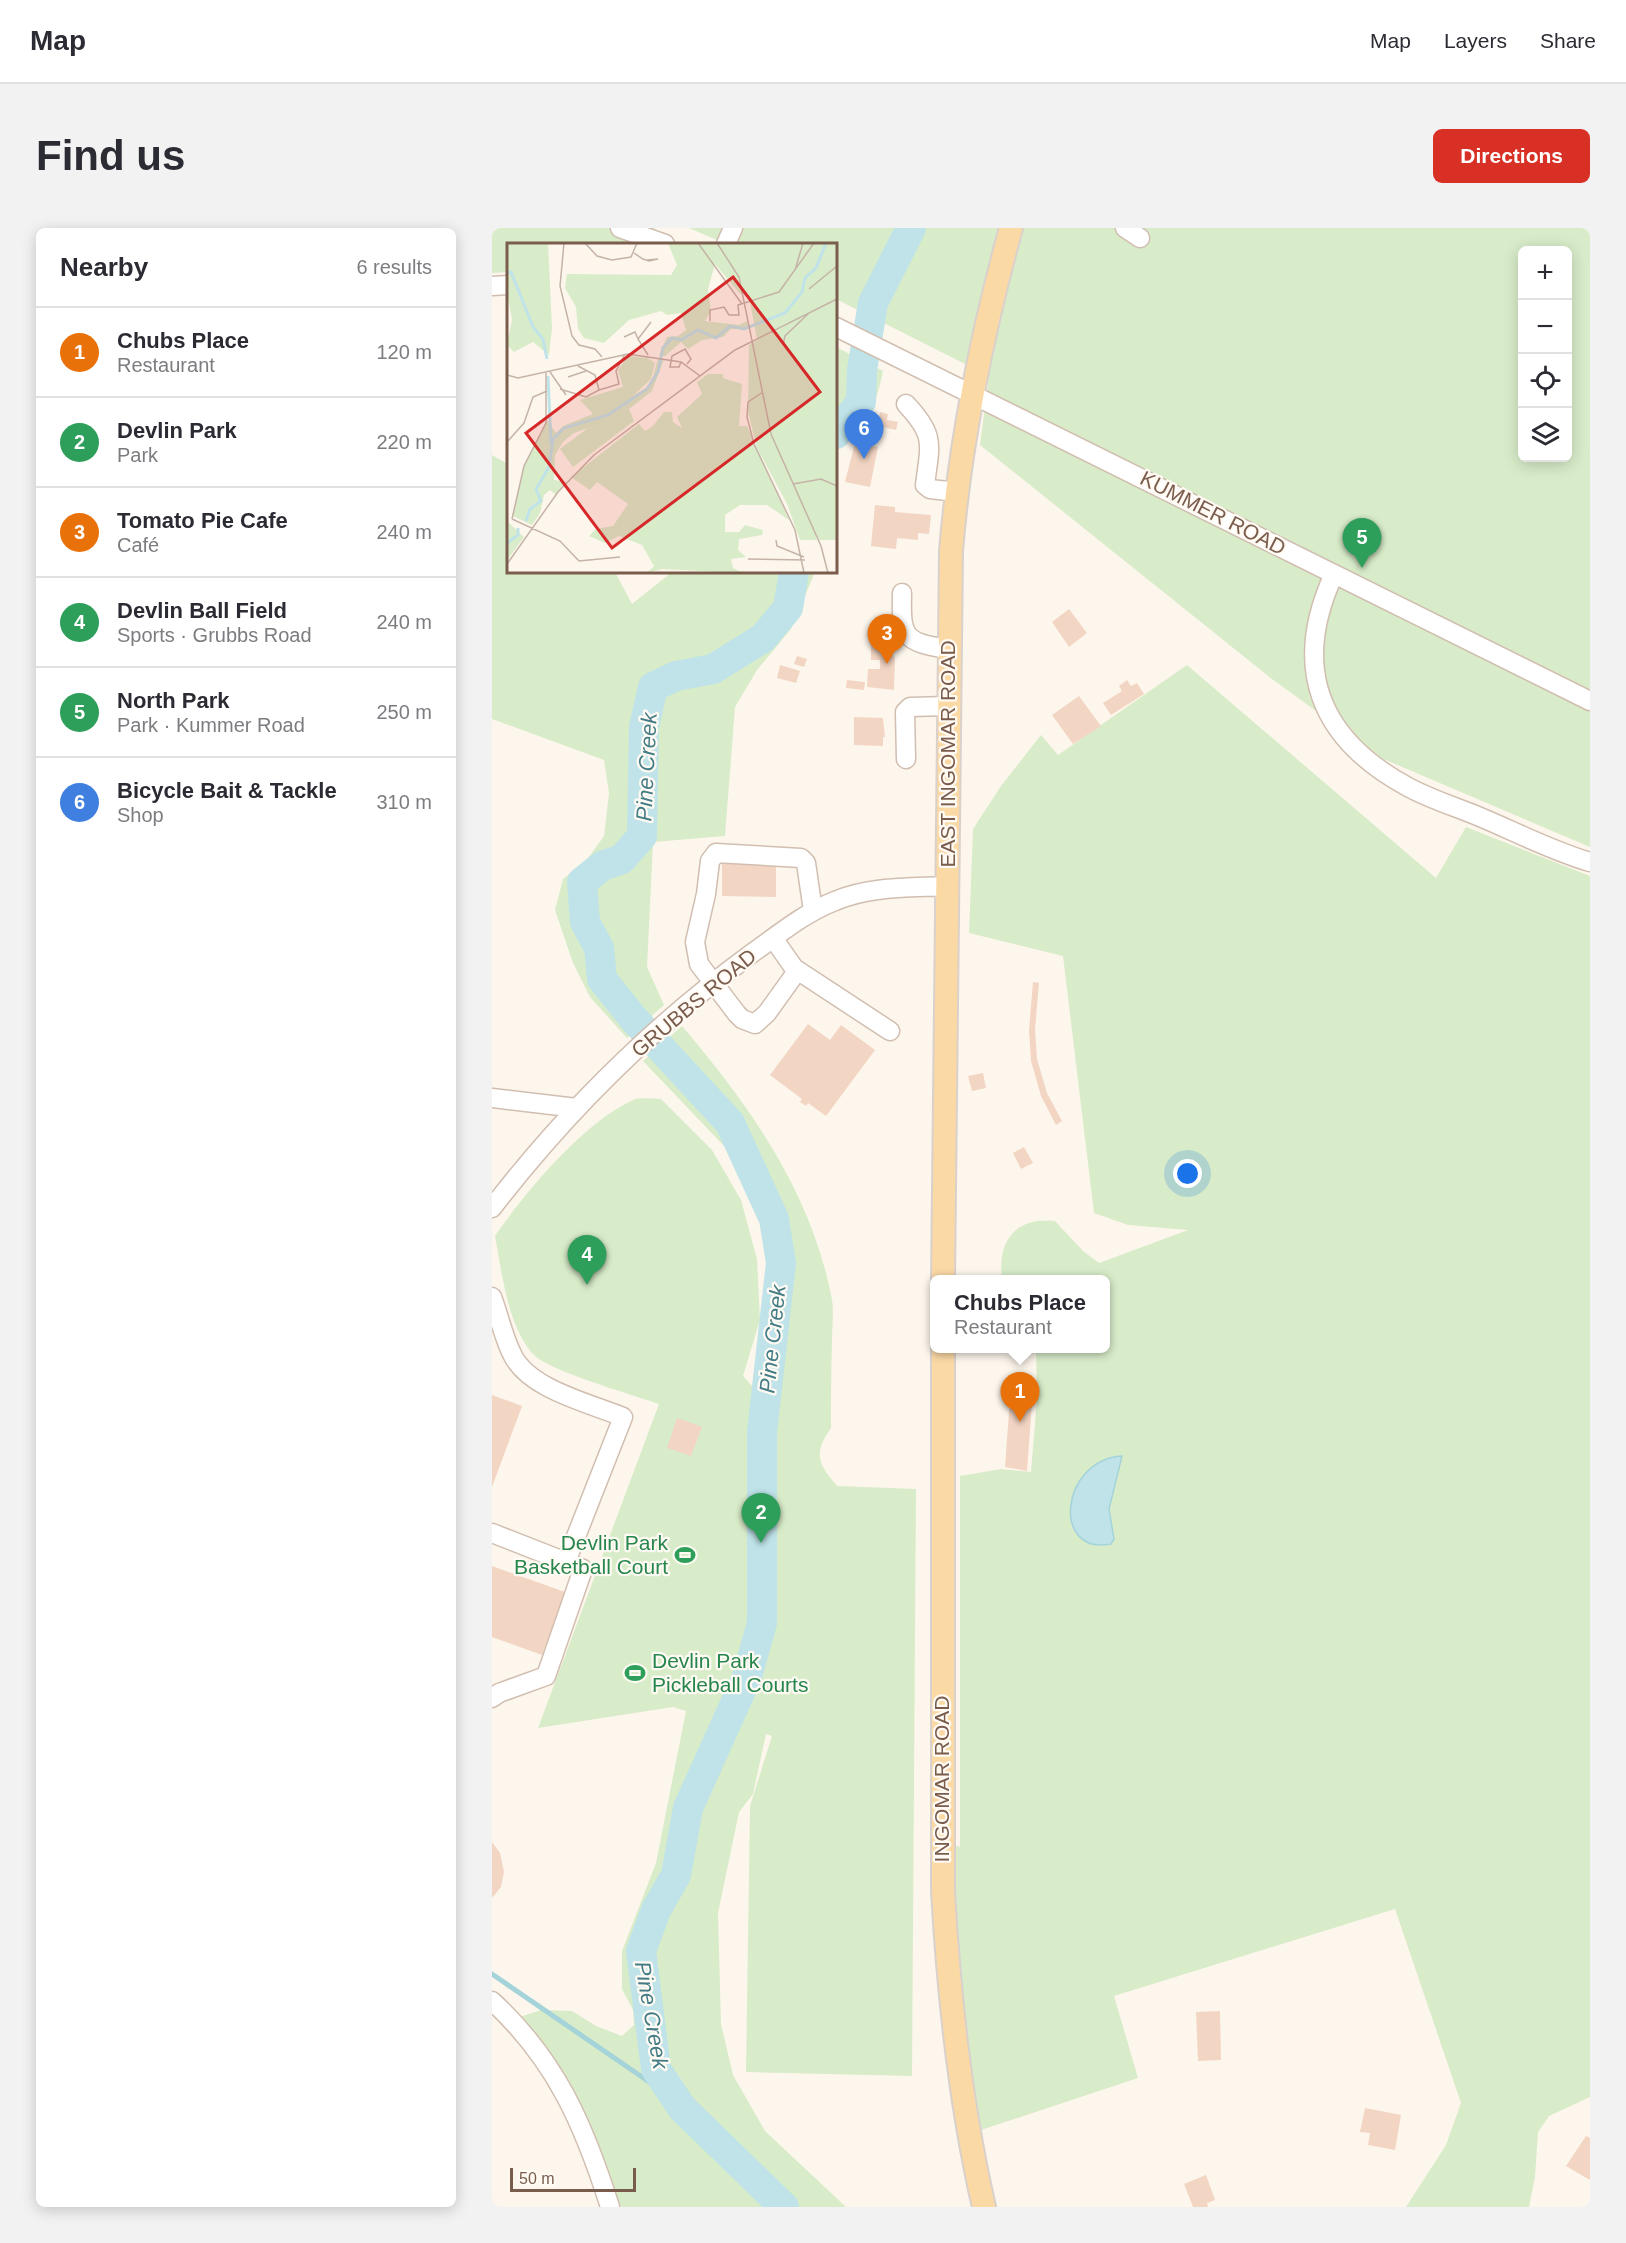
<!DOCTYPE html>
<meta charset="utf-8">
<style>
:root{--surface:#fff;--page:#f2f2f3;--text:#2b2b33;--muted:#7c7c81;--line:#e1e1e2;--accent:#d93025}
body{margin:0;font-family:Arial,sans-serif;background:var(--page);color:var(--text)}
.controls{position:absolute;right:18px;top:18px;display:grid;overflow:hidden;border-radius:9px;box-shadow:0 3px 15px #0003}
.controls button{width:54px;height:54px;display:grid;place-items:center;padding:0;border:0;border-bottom:2px solid var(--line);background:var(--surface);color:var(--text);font:30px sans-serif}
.scale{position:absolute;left:18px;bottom:15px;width:126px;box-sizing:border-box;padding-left:6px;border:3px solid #7a5c4d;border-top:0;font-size:16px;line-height:21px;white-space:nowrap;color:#7a5c4d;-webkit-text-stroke:4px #fffaf3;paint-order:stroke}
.you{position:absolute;left:696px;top:946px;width:21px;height:21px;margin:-15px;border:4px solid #fff;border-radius:50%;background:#1a73e8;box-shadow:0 0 0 9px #1a73e833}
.badge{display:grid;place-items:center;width:39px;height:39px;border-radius:50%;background:var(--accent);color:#fff;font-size:20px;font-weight:700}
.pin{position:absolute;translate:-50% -50px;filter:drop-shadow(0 2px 3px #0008)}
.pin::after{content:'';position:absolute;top:32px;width:21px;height:18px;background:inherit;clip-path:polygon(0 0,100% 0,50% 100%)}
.popup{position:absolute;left:438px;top:1047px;width:180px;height:78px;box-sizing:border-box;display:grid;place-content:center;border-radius:9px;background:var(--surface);filter:drop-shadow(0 2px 4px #0005);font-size:20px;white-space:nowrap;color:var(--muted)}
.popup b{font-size:22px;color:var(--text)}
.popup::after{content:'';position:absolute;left:50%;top:100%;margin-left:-12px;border:12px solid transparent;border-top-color:var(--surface)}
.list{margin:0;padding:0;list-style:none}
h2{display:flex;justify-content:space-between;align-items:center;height:78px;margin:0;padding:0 24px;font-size:26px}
h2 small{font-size:20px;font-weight:400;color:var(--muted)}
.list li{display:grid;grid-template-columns:39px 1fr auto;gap:18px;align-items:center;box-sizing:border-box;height:90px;padding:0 24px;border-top:2px solid var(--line)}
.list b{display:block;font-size:22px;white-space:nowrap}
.list p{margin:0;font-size:20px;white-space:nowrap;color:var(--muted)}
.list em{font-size:20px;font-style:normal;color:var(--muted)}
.icon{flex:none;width:33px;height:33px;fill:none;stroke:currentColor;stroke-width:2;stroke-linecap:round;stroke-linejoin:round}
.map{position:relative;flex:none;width:1098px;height:1979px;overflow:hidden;border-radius:9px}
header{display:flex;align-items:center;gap:36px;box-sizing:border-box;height:84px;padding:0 30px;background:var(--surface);border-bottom:2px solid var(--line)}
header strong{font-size:28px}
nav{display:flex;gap:33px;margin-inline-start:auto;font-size:21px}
.intro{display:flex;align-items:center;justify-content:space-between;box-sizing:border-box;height:144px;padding:0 36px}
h1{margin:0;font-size:42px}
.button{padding:15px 27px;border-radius:9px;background:var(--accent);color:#fff;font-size:21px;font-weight:700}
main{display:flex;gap:36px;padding:0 36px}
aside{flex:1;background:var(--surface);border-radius:9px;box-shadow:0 3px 15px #0003}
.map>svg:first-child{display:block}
.green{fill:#d8ecc9;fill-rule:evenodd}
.water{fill:#bfe3e8;stroke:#a5d3da;stroke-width:1.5}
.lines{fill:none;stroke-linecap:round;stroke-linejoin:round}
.stream{stroke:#a5d3da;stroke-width:5}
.river{stroke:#bfe3e8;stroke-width:30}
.building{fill:#f3d5c3}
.minor-casing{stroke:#d1beb0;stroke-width:21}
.major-casing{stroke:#dad1cd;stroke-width:26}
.minor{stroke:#fff;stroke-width:18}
.major{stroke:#fbd9a5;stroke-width:22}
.labels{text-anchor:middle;stroke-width:4.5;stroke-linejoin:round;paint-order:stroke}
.street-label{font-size:21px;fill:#7a5c4d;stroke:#fffaf3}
.leisure-label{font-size:21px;fill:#27864d;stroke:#fffaf3;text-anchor:end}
.water-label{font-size:22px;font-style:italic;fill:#437c86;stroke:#fffaf3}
.inset-river{fill:none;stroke:#bfe3e8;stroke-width:3}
.inset-road{fill:none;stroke:#c5b3a7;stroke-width:1.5}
.view{fill:#d62828;fill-opacity:0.15;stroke:#d62828;stroke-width:3}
.inset-edge{fill:none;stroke:#7a5c4d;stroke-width:3}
</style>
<header>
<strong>Map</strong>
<nav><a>Map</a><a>Layers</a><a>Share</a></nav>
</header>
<div class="intro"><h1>Find us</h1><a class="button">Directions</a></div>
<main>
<aside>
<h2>Nearby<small>6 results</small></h2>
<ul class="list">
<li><span class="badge" style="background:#e8710a">1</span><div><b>Chubs Place</b><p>Restaurant</p></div><em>120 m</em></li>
<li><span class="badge" style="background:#2e9e5b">2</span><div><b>Devlin Park</b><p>Park</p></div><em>220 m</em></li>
<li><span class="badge" style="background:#e8710a">3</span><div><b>Tomato Pie Cafe</b><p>Café</p></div><em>240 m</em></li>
<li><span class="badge" style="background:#2e9e5b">4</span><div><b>Devlin Ball Field</b><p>Sports · Grubbs Road</p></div><em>240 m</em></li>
<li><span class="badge" style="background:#2e9e5b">5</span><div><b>North Park</b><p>Park · Kummer Road</p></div><em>250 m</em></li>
<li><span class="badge" style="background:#3f7fe0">6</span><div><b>Bicycle Bait &amp; Tackle</b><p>Shop</p></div><em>310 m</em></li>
</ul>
</aside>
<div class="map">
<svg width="1098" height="1979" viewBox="0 0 1098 1979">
<rect width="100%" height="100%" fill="#fdf6ec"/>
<path class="green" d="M 0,0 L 163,0 L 158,16 L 16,16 L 16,44 L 0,45 Z
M 197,0 L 1098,0 L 1098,619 L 889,530 L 780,451 L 488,217 L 497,148 L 344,71 L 344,16 L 234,16 ZM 1030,22 L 1076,22 L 1076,230 L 1030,230 Z
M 344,119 L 391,143 C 383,181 376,198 344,222 Z
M 0,227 L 16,236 L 16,344 L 123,344 L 140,376 L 180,344 L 323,344 L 299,401 L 265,442 L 243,479 L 233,608 L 161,614 L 155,739 L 172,777 L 135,810 L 98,769 L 81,735 L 63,682 L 71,651 L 94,633 L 112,608 L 117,565 L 112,532 L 0,491 Z
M 695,437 L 944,650 L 974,599 L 1098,648 L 1098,1869 L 1057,1888 L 1046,1904 L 1043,1949 L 1037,1979 L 914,1979 L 954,1917 L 969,1875 L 903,1681 L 622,1768 L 646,1850 L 477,1906 L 449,1613 L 468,1619 L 468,1248 L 509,1241 L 539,1244 L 545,1170 L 544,1121 L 614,1120 L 614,1052 L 510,1051 C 505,1013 523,989 563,993 L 591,1023 L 607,1035 L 696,1002 L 636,997 L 602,985 L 571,728 L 477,705 L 481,601 L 509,558 L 549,507 L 566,527 Z
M 190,798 C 258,878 320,965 340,1072 C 342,1084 340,1100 340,1113 C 339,1142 339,1171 339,1200 C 321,1225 326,1236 345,1258 L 424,1261 L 420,1848 L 254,1844 L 258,1578 L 280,1508 L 274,1506 L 261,1566 L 247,1584 L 226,1685 L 229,1796 L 241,1847 L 273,1903 L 354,1979 L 118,1979 L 106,1941 L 19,1792 L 49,1782 L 80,1783 L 104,1798 L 130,1808 L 142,1797 L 141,1782 L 130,1761 L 130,1723 L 164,1635 L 194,1483 L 181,1479 L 46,1500 L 167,1176 C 142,1167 53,1142 40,1125 C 15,1095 10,1045 3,1008 C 34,963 91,895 141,872 C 149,869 161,871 169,871 L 220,922 L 249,972 L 265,1031 L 268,1092 L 251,1148 L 263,1161 L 287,1070 L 282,997 L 251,938 L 151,833 Z"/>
<path class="water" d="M 630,1228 L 617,1281 L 622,1311 L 619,1316 C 559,1328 568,1232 630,1228 Z"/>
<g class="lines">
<path class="stream" d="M 0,1746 L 185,1873"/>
<path class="river" d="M 344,206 L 369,174 L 370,142 L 381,75 L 419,0
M 292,1979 L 190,1880 L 164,1841 L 149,1723 L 164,1682 L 184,1647 L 196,1580 L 255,1449 L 270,1395 L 270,1204 L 289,1035 L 282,991 L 238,895 L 141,790 L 110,751 L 107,720 L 93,694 L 90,654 L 110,638 L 130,631 L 150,608 L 152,499 L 161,459 L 184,448 L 221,441 L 271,410 L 296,380 L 302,344"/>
</g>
<path class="building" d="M 388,184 L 396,186 L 395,192 L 406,194 L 404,202 L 381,197 L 383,190 L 387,191 Z
M 363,215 L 386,219 L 378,259 L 353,254 Z
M 383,277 L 403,279 L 403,284 L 439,287 L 437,306 L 426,305 L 426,312 L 405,310 L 404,321 L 379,318 Z
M 577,381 L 595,405 L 577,419 L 560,394 Z
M 379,413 L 387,413 L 387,419 L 392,419 L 392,427 L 401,427 L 403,430 L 402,462 L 375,459 L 376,441 L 388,441 L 388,432 L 379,432 Z
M 305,428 L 315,431 L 312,439 L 302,436 Z
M 288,437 L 308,443 L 304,455 L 285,450 Z
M 355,452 L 373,454 L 372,462 L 354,460 Z
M 635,452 L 639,458 L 645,455 L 652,466 L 619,487 L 611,475 L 630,463 L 627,458 Z
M 587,468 L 609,498 L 581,516 L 560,487 Z
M 362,489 L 391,490 L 393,509 L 391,509 L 391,518 L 362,517 Z
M 230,633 L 284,634 L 284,669 L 230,668 Z
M 541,754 L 547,755 L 543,801 L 545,831 L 555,865 L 570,893 L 564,897 L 549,868 L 539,833 L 537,802 Z
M 316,796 L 338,812 L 349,797 L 383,822 L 334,888 L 316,875 L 314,878 L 308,874 L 310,871 L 278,847 Z
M 491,845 L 494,860 L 480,863 L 476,848 Z
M 532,919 L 541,935 L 529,941 L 521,925 Z
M 0,1167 L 30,1178 L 0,1259 Z
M 518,1170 L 537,1171 L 540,1175 L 535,1243 L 513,1239 Z
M 185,1190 L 210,1199 L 199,1228 L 175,1220 Z
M 0,1338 L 73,1364 L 50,1427 L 0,1409 Z
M 0,1614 L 8,1625 L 12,1644 L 9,1659 L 0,1670 Z
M 728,1783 L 729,1832 L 706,1833 L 704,1784 Z
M 873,1880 L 909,1887 L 903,1922 L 876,1917 L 878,1905 L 868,1904 Z
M 1094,1908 L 1098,1910 L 1098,1952 L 1074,1938 Z
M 714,1947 L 723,1972 L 715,1975 L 716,1979 L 701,1979 L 692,1956 Z"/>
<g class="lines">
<g class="minor-casing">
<path id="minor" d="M 128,0 L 173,16
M 633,0 L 648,10
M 234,16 L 241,0
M 0,58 L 16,57
M 344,99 L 1098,473
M 414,176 C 444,208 438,216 433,257 L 438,261 L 465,264
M 842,346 C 799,439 827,511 916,559 C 938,571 964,579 988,589 C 1024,604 1060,623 1098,634
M 410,365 C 409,409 411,414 456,421
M 414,531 L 413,484 L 418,479 L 455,478
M 281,710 L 302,740 L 303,746 L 275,785 L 263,796 L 250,791 L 245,786 L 207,736 L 203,714 L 214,666 L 218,633 L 224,625 L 309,630 L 314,635 L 321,683
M 302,740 L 398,803
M 0,870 L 85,880
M 0,980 C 74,884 161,798 259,726 C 286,707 312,685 343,673 C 378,658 418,660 455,658
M 0,1069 C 7,1087 11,1108 20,1126 C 36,1161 97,1175 131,1189 L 74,1334 L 0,1305
M 0,1470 L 7,1465 L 54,1448 L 91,1341 L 74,1334
M 0,1773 C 64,1832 92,1897 118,1979"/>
</g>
<g class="major-casing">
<path id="major" d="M 451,1052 L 459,323 C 468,214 490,106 519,0
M 451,1120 L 451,1663 C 457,1770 468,1875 492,1979"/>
</g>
<use href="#minor" class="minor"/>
<use href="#major" class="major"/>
</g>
<defs>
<g id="stadium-bare" transform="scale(1.62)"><path d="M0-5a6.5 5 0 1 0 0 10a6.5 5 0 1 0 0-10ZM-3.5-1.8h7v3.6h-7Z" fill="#2e9e5b" stroke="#fffaf3" stroke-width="2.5" paint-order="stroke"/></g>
</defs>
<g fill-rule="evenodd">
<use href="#stadium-bare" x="193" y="1327"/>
<use href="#stadium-bare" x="143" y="1445"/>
</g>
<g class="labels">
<g class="street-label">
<text transform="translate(721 285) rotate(27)" y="7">KUMMER ROAD</text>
<text transform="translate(456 526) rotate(-90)" y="7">EAST INGOMAR ROAD</text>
<text transform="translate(202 775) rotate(-40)" y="7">GRUBBS ROAD</text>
<text transform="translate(450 1551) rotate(-90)" y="7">INGOMAR ROAD</text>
</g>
<g class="leisure-label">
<text x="176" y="1322">Devlin Park<tspan x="176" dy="24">Basketball Court</tspan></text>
<text x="160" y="1440" text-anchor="start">Devlin Park<tspan x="160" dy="24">Pickleball Courts</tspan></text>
</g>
<g class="water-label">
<text transform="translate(154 539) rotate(-87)" y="8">Pine Creek</text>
<text transform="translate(280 1111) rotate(-84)" y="8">Pine Creek</text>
<text transform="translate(160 1787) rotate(80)" y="8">Pine Creek</text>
</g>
</g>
<g transform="translate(15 15)">
<rect width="330" height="330" fill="#fdf6ec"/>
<path d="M 0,0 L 41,0 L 45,85 L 42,112 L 26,99 L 7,109 L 0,102 L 5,77 L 0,49 ZM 161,0 L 330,0 L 330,297 L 313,297 L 308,292 L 310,297 L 293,297 L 280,261 L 250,205 L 241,169 L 242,102 L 250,97 L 245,69 L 241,50 L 233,51 L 208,21 L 201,46 L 204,68 L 198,78 L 232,82 L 240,78 L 242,86 L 224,86 L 216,94 L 195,97 L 181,106 L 174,99 L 158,113 L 152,112 L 160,94 L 171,93 L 179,87 L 174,70 L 160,72 L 154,68 L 122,77 L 97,100 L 77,95 L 71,86 L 69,64 L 58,45 L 60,31 L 164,32 L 170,22 ZM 121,113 L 141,115 L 148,120 L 144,136 L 126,153 L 144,142 L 151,115 L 157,116 L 145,148 L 122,166 L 127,178 L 66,224 L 53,206 L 81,185 L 67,190 L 56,199 L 48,212 L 47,237 L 59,239 L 49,252 L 43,247 L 37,252 L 33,270 L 25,282 L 6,273 L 17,223 L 40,177 L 49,190 L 56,183 L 86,171 L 73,157 L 116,144 L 111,127 ZM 201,131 L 216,131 L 216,135 L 235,141 L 232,183 L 240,183 L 282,277 L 260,262 L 233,262 L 218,272 L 218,289 L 232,289 L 238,282 L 256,287 L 255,292 L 232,296 L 231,307 L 239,314 L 224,316 L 226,325 L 236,330 L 155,326 L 140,330 L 147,323 L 135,302 L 112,293 L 98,300 L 82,293 L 89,286 L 106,283 L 121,261 L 90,239 L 83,247 L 64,234 L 132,181 L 138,188 L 146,183 L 157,169 L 165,169 L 166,179 L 175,185 L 170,174 L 195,151 L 190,139 ZM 0,278 L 17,294 L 0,317 Z" fill="#d8ecc9"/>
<path class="inset-river" d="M 0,30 L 4,29 L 26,84 L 36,96 L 40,116M 41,133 L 44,201M 19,278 L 23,266 L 34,258 L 29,246 L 42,224 L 46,196 L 57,185 L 101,172 L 140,146 L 151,129 L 156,105 L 165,95 L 174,97 L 191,87 L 209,95 L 223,83 L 237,86 L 278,70 L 295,49 L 298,35 L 309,25 L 319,0M 0,300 L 11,292 L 11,285"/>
<path class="inset-road" d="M 57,0 L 53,43 L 65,93 L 72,102 L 88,106 L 95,114M 78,0 L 90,13 L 105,17 L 124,14 L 130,0M 191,0 L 235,61M 210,0 L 232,34 L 264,191 L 314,303 L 321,330M 127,10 L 136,16 L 142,18 L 151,16 L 140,17M 288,27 L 296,0M 302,46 L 330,23M 203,78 L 203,67 L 217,64 L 222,72 L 232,72 L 231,62 L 272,49 L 307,0M 117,94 L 128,89 L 131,96M 276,102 L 278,93 L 301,71M 141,112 L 131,96 L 144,79M 174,119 L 172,124 L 163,124 L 165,113 L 178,106 L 184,116 L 180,121M 71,123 L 88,132 L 92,147 L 112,141 L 109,128 L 118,111M 43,129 L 59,152M 0,132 L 11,135 L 121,111 L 174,119 L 193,133M 61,134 L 79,128M 53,146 L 79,154 L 92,147M 256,149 L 241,159 L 240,174 L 247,201 L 288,287 L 297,330M 0,199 L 17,180 L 26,154 L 40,148M 286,241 L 314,236 L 330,243M 5,276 L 17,223 L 39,180 L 39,130M 5,276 L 53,298 L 72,318 L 113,314M 269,297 L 270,303 L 297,314M 241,316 L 298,317M 0,321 L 51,249 L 87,212 L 228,107 L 330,56"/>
<path class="view" d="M 226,34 L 313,149 L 105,305 L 19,190 Z"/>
<rect width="330" height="330" class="inset-edge"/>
</g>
</svg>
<div class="controls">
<button>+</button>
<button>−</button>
<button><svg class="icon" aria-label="locate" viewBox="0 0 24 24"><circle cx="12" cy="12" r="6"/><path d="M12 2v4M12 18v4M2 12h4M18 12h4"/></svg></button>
<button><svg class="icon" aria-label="layers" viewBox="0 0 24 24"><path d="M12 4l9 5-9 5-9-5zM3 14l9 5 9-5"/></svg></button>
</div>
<div class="scale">50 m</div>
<div class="you"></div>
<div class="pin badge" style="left:528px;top:1194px;background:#e8710a">1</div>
<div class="popup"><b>Chubs Place</b>Restaurant</div>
<div class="pin badge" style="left:269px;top:1315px;background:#2e9e5b">2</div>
<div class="pin badge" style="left:395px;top:436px;background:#e8710a">3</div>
<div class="pin badge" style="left:95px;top:1057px;background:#2e9e5b">4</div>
<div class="pin badge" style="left:870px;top:340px;background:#2e9e5b">5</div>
<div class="pin badge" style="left:372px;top:231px;background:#3f7fe0">6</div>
</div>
</main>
